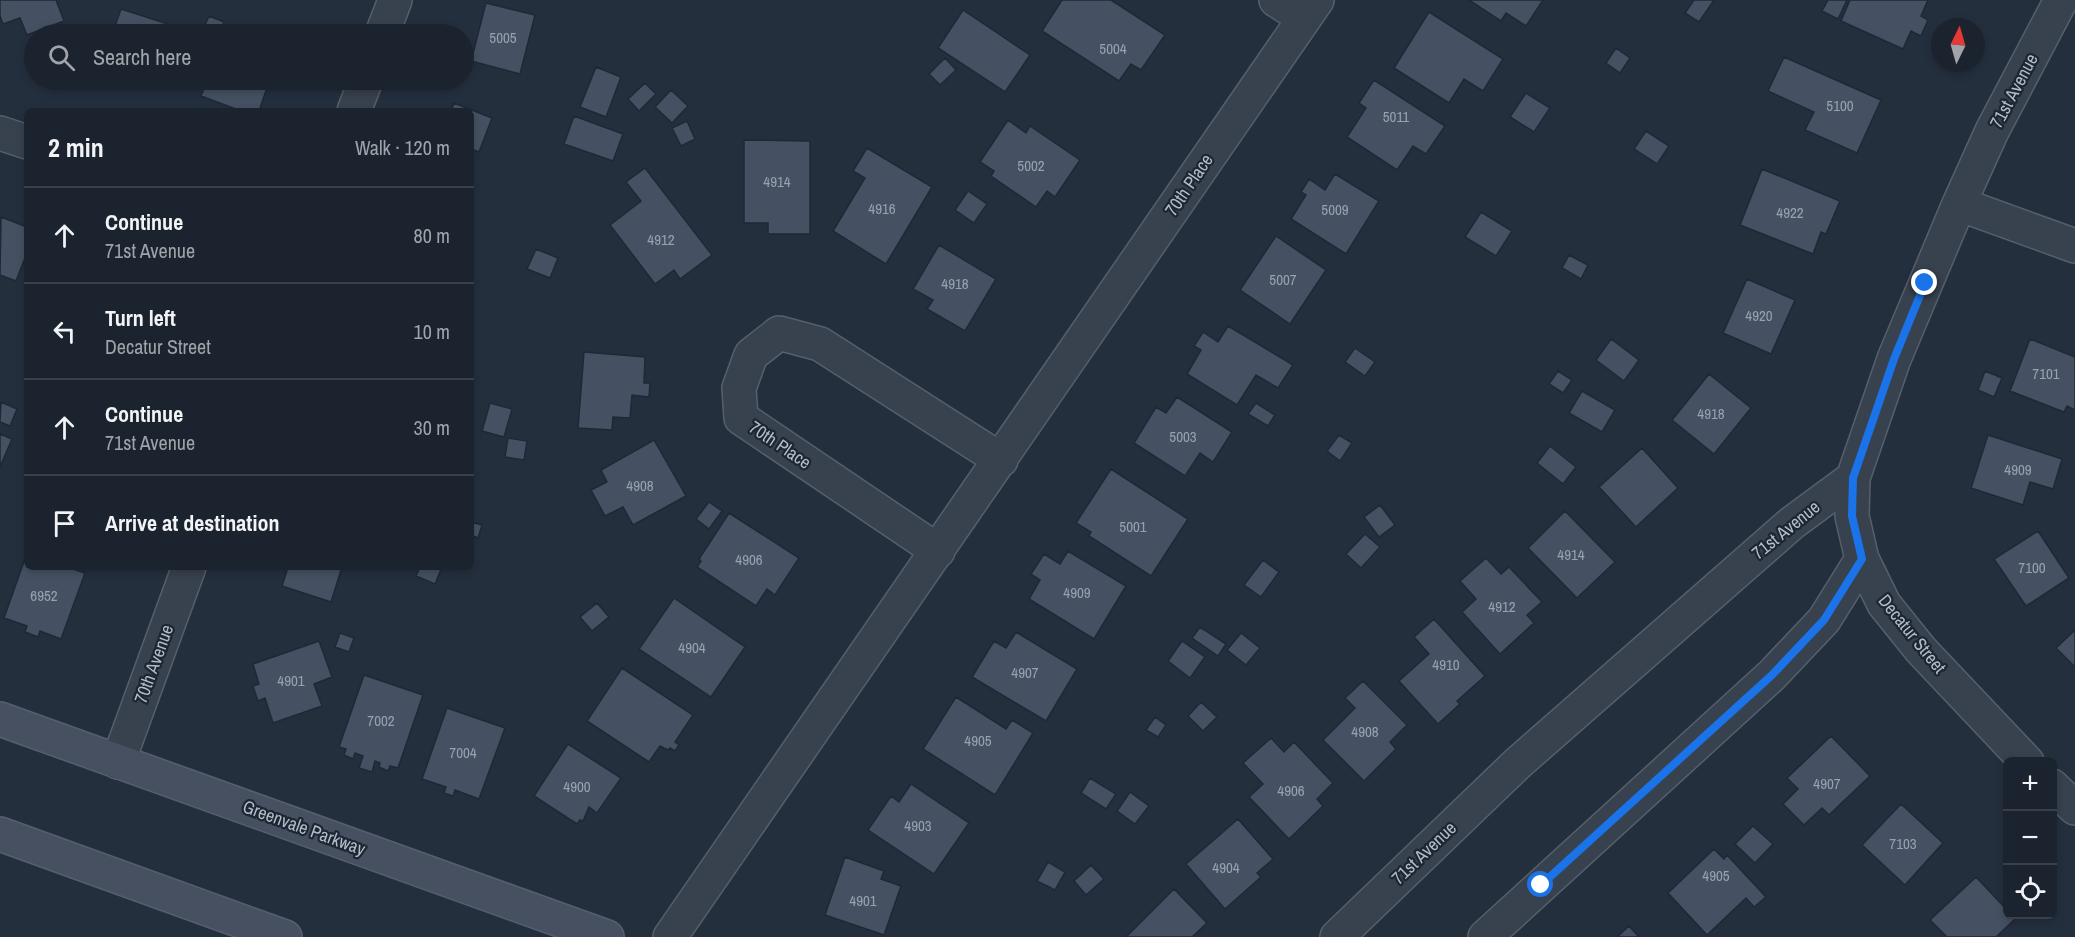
<!DOCTYPE html>
<meta charset="utf-8">
<style>
:root{--surface:#1b232e;--page:#282f3a;--text:#f1f3f6;--muted:#a0a4aa;--line:#39404a}
body{margin:0;font-family:"Archivo Narrow",sans-serif;background:var(--page);color:var(--text)}
.controls{position:absolute;right:18px;bottom:18px;display:grid;overflow:hidden;border-radius:9px;box-shadow:0 3px 9px #0003}
.controls button{width:54px;height:54px;display:grid;place-items:center;padding:0;border:0;border-bottom:2px solid var(--line);background:var(--surface);color:var(--text);font:30px sans-serif}
.compass{position:absolute;left:1931px;top:18px;width:54px;height:54px;border-radius:50%;background:var(--surface);box-shadow:0 3px 9px #0003;rotate:5deg}
.stop{position:absolute;width:18px;height:18px;margin:-14px;border:4px solid #1a73e8;border-radius:50%;background:#fff}
.stop.end{background:#1a73e8;border-color:#fff;box-shadow:0 2px 6px #0008}
.list{margin:0;padding:0;list-style:none}
h2{display:flex;justify-content:space-between;align-items:center;height:78px;margin:0;padding:0 24px;font-size:26px}
h2 small{font-size:20px;font-weight:400;color:var(--muted)}
.list li{display:grid;grid-template-columns:39px 1fr auto;gap:18px;align-items:center;box-sizing:border-box;height:96px;padding:0 24px;border-top:2px solid var(--line)}
.list b{display:block;font-size:22px;white-space:nowrap}
.list p{margin:0;font-size:20px;white-space:nowrap;color:var(--muted)}
.list em{font-size:20px;font-style:normal;color:var(--muted)}
.icon{flex:none;width:33px;height:33px;fill:none;stroke:currentColor;stroke-width:2;stroke-linecap:round;stroke-linejoin:round}
.map{position:relative;flex:none;width:2075px;height:937px;overflow:hidden}
.search{position:absolute;background:var(--surface);box-shadow:0 3px 9px #0003;left:24px;top:24px;width:450px;height:66px;display:flex;align-items:center;gap:15px;box-sizing:border-box;padding:0 21px;border-radius:33px;color:var(--muted);font-size:22px}
.panel{position:absolute;background:var(--surface);box-shadow:0 3px 9px #0003;left:24px;top:108px;width:450px;height:462px;border-radius:9px}
.map>svg:first-child{display:block}
.building{fill:#455162;stroke:#1f2835;stroke-width:1.5}
.lines{fill:none;stroke-linecap:round;stroke-linejoin:round}
.street-casing{stroke:#565f6c;stroke-width:36}
.secondary-casing{stroke:#565f6c;stroke-width:36}
.street{stroke:#38414e;stroke-width:33}
.secondary{stroke:#465061;stroke-width:33}
.route{stroke:#1a73e8;stroke-width:8}
.labels{text-anchor:middle;stroke-width:4.5;stroke-linejoin:round;paint-order:stroke}
.number-label{font-size:15px;fill:#98a1af}
.street-label{font-size:18px;fill:#b4bcc9;stroke:#1d2633}
</style>
<div class="map">
<svg width="2075" height="937" viewBox="0 0 2075 937">
<rect width="100%" height="100%" fill="#242f3e"/>
<path class="building" d="M 0,0 L 56,0 L 64,21 L 27,35 L 20,18 L 3,24 L 0,16 Z
M 1062,0 L 1111,0 L 1165,35 L 1141,70 L 1131,64 L 1119,81 L 1042,31 Z
M 1469,0 L 1543,0 L 1526,26 L 1506,13 L 1501,21 Z
M 1694,0 L 1714,0 L 1699,22 L 1685,13 Z
M 1828,0 L 1847,0 L 1838,19 L 1822,11 Z
M 1850,0 L 1928,0 L 1921,16 L 1928,20 L 1921,36 L 1911,31 L 1903,49 L 1841,21 Z
M 486,3 L 535,15 L 520,74 L 471,61 Z
M 121,9 L 171,25 L 170,29 L 184,34 L 126,34 L 128,31 L 115,26 Z
M 963,10 L 1030,55 L 1005,92 L 938,48 Z
M 1429,12 L 1503,59 L 1483,91 L 1464,79 L 1449,103 L 1394,68 Z
M 209,16 L 224,22 L 219,34 L 201,34 Z
M 1616,48 L 1630,58 L 1620,73 L 1606,63 Z
M 1784,57 L 1881,100 L 1857,153 L 1805,130 L 1814,112 L 1768,91 Z
M 945,58 L 956,70 L 940,85 L 929,74 Z
M 596,67 L 621,77 L 606,117 L 580,107 Z
M 207,80 L 262,80 L 269,82 L 259,111 L 241,111 L 201,96 Z
M 1374,80 L 1445,126 L 1426,154 L 1413,146 L 1397,170 L 1347,137 L 1366,108 L 1359,103 Z
M 645,83 L 656,94 L 639,111 L 628,99 Z
M 671,90 L 688,106 L 672,123 L 655,107 Z
M 1526,93 L 1550,108 L 1534,132 L 1510,117 Z
M 454,103 L 492,118 L 479,152 L 471,149 L 471,111 L 451,111 Z
M 574,116 L 623,134 L 613,161 L 564,144 Z
M 1008,120 L 1026,133 L 1030,126 L 1080,160 L 1055,197 L 1047,191 L 1036,207 L 991,176 L 994,171 L 980,162 Z
M 687,121 L 695,139 L 681,146 L 672,128 Z
M 1646,131 L 1669,146 L 1657,164 L 1634,149 Z
M 744,140 L 810,141 L 810,234 L 768,234 L 768,223 L 744,223 Z
M 867,148 L 932,187 L 886,264 L 833,231 L 865,178 L 853,171 Z
M 645,168 L 712,255 L 680,279 L 674,270 L 655,284 L 610,225 L 641,201 L 626,182 Z
M 1762,169 L 1840,201 L 1826,234 L 1821,232 L 1813,254 L 1740,225 Z
M 1335,174 L 1379,201 L 1346,254 L 1291,219 L 1306,195 L 1301,192 L 1309,179 L 1325,190 Z
M 968,191 L 987,204 L 974,223 L 955,210 Z
M 1481,212 L 1512,231 L 1496,256 L 1465,237 Z
M 1,217 L 27,227 L 27,253 L 16,281 L 0,275 Z
M 1276,236 L 1326,270 L 1290,324 L 1240,290 Z
M 939,245 L 996,279 L 965,331 L 927,309 L 933,300 L 913,289 Z
M 536,249 L 558,258 L 550,278 L 527,269 Z
M 1569,255 L 1588,265 L 1581,279 L 1562,268 Z
M 1747,279 L 1795,300 L 1771,354 L 1723,333 Z
M 1228,326 L 1293,365 L 1278,388 L 1256,375 L 1237,405 L 1187,374 L 1201,350 L 1194,346 L 1203,332 L 1218,342 Z
M 1611,339 L 1639,360 L 1624,381 L 1596,360 Z
M 2030,339 L 2075,357 L 2075,410 L 2067,406 L 2064,412 L 2010,391 Z
M 1355,348 L 1375,362 L 1365,376 L 1345,362 Z
M 584,352 L 645,357 L 644,383 L 650,383 L 649,397 L 632,395 L 630,418 L 613,417 L 612,430 L 578,428 Z
M 1558,371 L 1572,380 L 1563,393 L 1549,384 Z
M 1985,371 L 2002,378 L 1994,397 L 1978,390 Z
M 1709,374 L 1751,408 L 1714,454 L 1672,420 Z
M 1582,391 L 1615,410 L 1602,432 L 1569,413 Z
M 1177,397 L 1232,432 L 1213,462 L 1200,453 L 1185,476 L 1134,443 L 1156,407 L 1166,413 Z
M 1,402 L 17,409 L 10,426 L 0,422 Z
M 490,403 L 512,409 L 504,437 L 482,431 Z
M 1256,403 L 1275,415 L 1268,426 L 1248,414 Z
M 0,434 L 12,439 L 0,467 Z
M 1339,435 L 1352,443 L 1340,461 L 1327,451 Z
M 1988,435 L 2062,459 L 2053,489 L 2030,482 L 2023,505 L 1971,488 Z
M 508,438 L 527,441 L 524,460 L 505,457 Z
M 654,440 L 686,496 L 633,525 L 623,507 L 605,516 L 591,490 L 607,482 L 601,470 Z
M 1550,446 L 1576,467 L 1563,484 L 1537,463 Z
M 1642,448 L 1678,488 L 1636,527 L 1599,487 Z
M 1111,469 L 1188,519 L 1151,576 L 1089,536 L 1091,532 L 1076,523 Z
M 709,502 L 722,511 L 709,529 L 696,519 Z
M 1380,505 L 1395,525 L 1379,537 L 1364,517 Z
M 1565,511 L 1615,562 L 1577,598 L 1528,548 Z
M 729,513 L 799,558 L 775,595 L 767,589 L 756,606 L 697,567 L 701,561 L 699,559 Z
M 471,522 L 482,525 L 478,538 L 471,535 Z
M 2038,531 L 2069,578 L 2026,606 L 1994,559 Z
M 1365,534 L 1380,547 L 1361,568 L 1346,554 Z
M 1068,551 L 1126,586 L 1094,639 L 1029,599 L 1040,580 L 1031,574 L 1044,554 L 1060,564 Z
M 27,553 L 27,567 L 67,567 L 85,573 L 61,639 L 40,631 L 38,637 L 25,632 L 27,626 L 4,618 Z
M 1486,558 L 1501,574 L 1509,567 L 1542,602 L 1527,615 L 1534,623 L 1500,654 L 1462,612 L 1476,599 L 1460,581 Z
M 1263,560 L 1279,572 L 1261,597 L 1244,585 Z
M 288,567 L 342,567 L 331,602 L 282,586 Z
M 420,567 L 442,567 L 435,584 L 416,576 Z
M 674,598 L 745,647 L 711,697 L 639,649 Z
M 597,603 L 609,617 L 592,631 L 580,617 Z
M 1434,619 L 1485,676 L 1457,701 L 1460,704 L 1438,724 L 1399,681 L 1429,654 L 1414,637 Z
M 1200,627 L 1226,644 L 1218,656 L 1192,638 Z
M 2075,630 L 2075,667 L 2056,648 Z
M 1016,632 L 1077,669 L 1046,721 L 972,677 L 994,641 L 1006,648 Z
M 340,633 L 354,638 L 349,652 L 335,647 Z
M 1241,633 L 1260,648 L 1246,665 L 1227,650 Z
M 319,641 L 332,677 L 314,684 L 322,706 L 273,723 L 265,698 L 258,701 L 253,686 L 259,684 L 253,664 Z
M 1182,641 L 1205,657 L 1190,678 L 1168,661 Z
M 622,668 L 693,715 L 675,742 L 679,745 L 675,751 L 670,748 L 668,750 L 660,746 L 649,762 L 587,721 Z
M 364,675 L 423,695 L 398,768 L 390,766 L 388,771 L 379,767 L 380,763 L 375,761 L 372,772 L 359,768 L 363,756 L 355,753 L 353,759 L 344,755 L 346,749 L 339,747 Z
M 1363,681 L 1407,725 L 1390,742 L 1396,749 L 1364,781 L 1323,740 L 1355,708 L 1345,698 Z
M 956,697 L 1006,729 L 1012,720 L 1033,733 L 995,795 L 923,749 Z
M 1201,702 L 1217,717 L 1203,731 L 1188,716 Z
M 447,708 L 505,728 L 479,799 L 455,790 L 453,796 L 444,793 L 446,787 L 422,779 Z
M 1155,717 L 1166,725 L 1158,737 L 1146,730 Z
M 1831,736 L 1870,776 L 1829,815 L 1822,808 L 1804,825 L 1783,804 L 1798,789 L 1787,778 Z
M 1271,738 L 1284,752 L 1294,742 L 1333,783 L 1317,799 L 1323,806 L 1289,839 L 1249,797 L 1263,784 L 1243,763 Z
M 568,744 L 621,778 L 597,813 L 589,807 L 583,821 L 580,820 L 577,824 L 534,796 Z
M 1090,778 L 1116,794 L 1106,809 L 1081,793 Z
M 911,784 L 969,823 L 934,874 L 868,830 L 891,796 L 899,802 Z
M 1130,792 L 1149,806 L 1135,824 L 1117,811 Z
M 1901,804 L 1943,843 L 1905,885 L 1862,845 Z
M 1238,819 L 1273,859 L 1257,873 L 1261,877 L 1225,909 L 1186,864 Z
M 1753,826 L 1773,844 L 1755,863 L 1735,844 Z
M 1714,849 L 1724,859 L 1727,855 L 1766,897 L 1754,907 L 1746,898 L 1707,935 L 1668,893 Z
M 845,857 L 884,871 L 881,879 L 901,886 L 884,935 L 825,915 Z
M 1048,862 L 1065,872 L 1055,890 L 1037,881 Z
M 1091,865 L 1104,879 L 1086,895 L 1074,881 Z
M 1976,877 L 2008,911 L 2008,914 L 2011,914 L 2015,919 L 1996,937 L 1947,937 L 1930,920 Z
M 1174,889 L 1207,923 L 1192,937 L 1126,937 Z
M 1629,926 L 1639,937 L 1617,937 Z"/>
<g class="lines">
<g class="street-casing">
<path id="street" d="M 1276,0 L 1304,18
M 382,34 L 395,0
M 354,111 L 366,80
M 0,133 L 27,142
M 1959,204 L 2075,246
M 1853,478 L 1852,516 L 1862,559 L 1884,604 L 1921,650 L 2027,762
M 938,551 L 741,418 L 739,388 L 751,355 L 779,333 L 820,344 L 1001,460
M 118,762 L 189,567
M 2052,786 L 2075,808
M 670,937 L 1317,0
M 1337,937 L 1518,763 L 1792,523 L 1853,478 L 1894,359 L 1959,204 L 1992,131 L 2061,0
M 1485,937 L 1772,675 L 1824,620 L 1862,559"/>
</g>
<g class="secondary-casing">
<path id="secondary" d="M 0,719 L 607,937
M 0,834 L 285,937"/>
</g>
<use href="#street" class="street"/>
<use href="#secondary" class="secondary"/>
</g>
<g class="lines">
<path class="route" d="M 1541,885 L 1772,675 L 1824,620 L 1862,559 L 1852,516 L 1853,478 L 1894,359 L 1925,283"/>
</g>
<g class="labels">
<g class="number-label">
<text x="503" y="43">5005</text>
<text x="1113" y="54">5004</text>
<text x="1840" y="111">5100</text>
<text x="1396" y="122">5011</text>
<text x="1031" y="171">5002</text>
<text x="777" y="187">4914</text>
<text x="882" y="214">4916</text>
<text x="1335" y="215">5009</text>
<text x="1790" y="218">4922</text>
<text x="661" y="245">4912</text>
<text x="1283" y="285">5007</text>
<text x="955" y="289">4918</text>
<text x="1759" y="321">4920</text>
<text x="2046" y="379">7101</text>
<text x="1711" y="419">4918</text>
<text x="1183" y="442">5003</text>
<text x="2018" y="475">4909</text>
<text x="640" y="491">4908</text>
<text x="1133" y="532">5001</text>
<text x="1571" y="560">4914</text>
<text x="749" y="565">4906</text>
<text x="2032" y="573">7100</text>
<text x="1077" y="598">4909</text>
<text x="44" y="601">6952</text>
<text x="1502" y="612">4912</text>
<text x="692" y="653">4904</text>
<text x="1446" y="670">4910</text>
<text x="1025" y="678">4907</text>
<text x="291" y="686">4901</text>
<text x="381" y="726">7002</text>
<text x="1365" y="737">4908</text>
<text x="978" y="746">4905</text>
<text x="463" y="758">7004</text>
<text x="1827" y="789">4907</text>
<text x="577" y="792">4900</text>
<text x="1291" y="796">4906</text>
<text x="918" y="831">4903</text>
<text x="1903" y="849">7103</text>
<text x="1226" y="873">4904</text>
<text x="1716" y="881">4905</text>
<text x="863" y="906">4901</text>
</g>
<g class="street-label">
<text transform="translate(2014 91) rotate(-62)" y="6">71st Avenue</text>
<text transform="translate(1189 185) rotate(-56)" y="6">70th Place</text>
<text transform="translate(780 445) rotate(34)" y="6">70th Place</text>
<text transform="translate(1786 530) rotate(-39)" y="6">71st Avenue</text>
<text transform="translate(1912 634) rotate(51)" y="6">Decatur Street</text>
<text transform="translate(154 664) rotate(-70)" y="6">70th Avenue</text>
<text transform="translate(304 828) rotate(20)" y="6">Greenvale Parkway</text>
<text transform="translate(1424 853) rotate(-44)" y="6">71st Avenue</text>
</g>
</g>
</svg>
<div class="controls">
<button>+</button>
<button>−</button>
<button><svg class="icon" aria-label="locate" viewBox="0 0 24 24"><circle cx="12" cy="12" r="6"/><path d="M12 2v4M12 18v4M2 12h4M18 12h4"/></svg></button>
</div>
<svg class="compass" viewBox="-18 -18 36 36"><path d="M0-13l5 13h-10z" fill="#e53935"/><path d="M0 13l5-13h-10z" fill="#a0a4aa"/></svg>
<div class="stop" style="left:1541px;top:885px"></div>
<div class="stop end" style="left:1925px;top:283px"></div>
<div class="search"><svg class="icon" aria-label="search" viewBox="0 0 24 24"><circle cx="10" cy="10" r="6"/><path d="M15 15l6 6"/></svg>Search here</div>
<section class="panel">
<h2>2 min<small>Walk · 120 m</small></h2>
<ul class="list">
<li><svg class="icon" aria-label="ahead" viewBox="0 0 24 24"><path d="M12 20V5M6 11l6-6 6 6"/></svg><div><b>Continue</b><p>71st Avenue</p></div><em>80 m</em></li>
<li><svg class="icon" aria-label="left" viewBox="0 0 24 24"><path d="M17 20v-9H6M10 6l-5 5 5 5"/></svg><div><b>Turn left</b><p>Decatur Street</p></div><em>10 m</em></li>
<li><svg class="icon" aria-label="ahead" viewBox="0 0 24 24"><path d="M12 20V5M6 11l6-6 6 6"/></svg><div><b>Continue</b><p>71st Avenue</p></div><em>30 m</em></li>
<li><svg class="icon" aria-label="arrive" viewBox="0 0 24 24"><path d="M6 21V4h12l-3 4 3 4H6"/></svg><div><b>Arrive at destination</b></div></li>
</ul>
</section>
</div>
